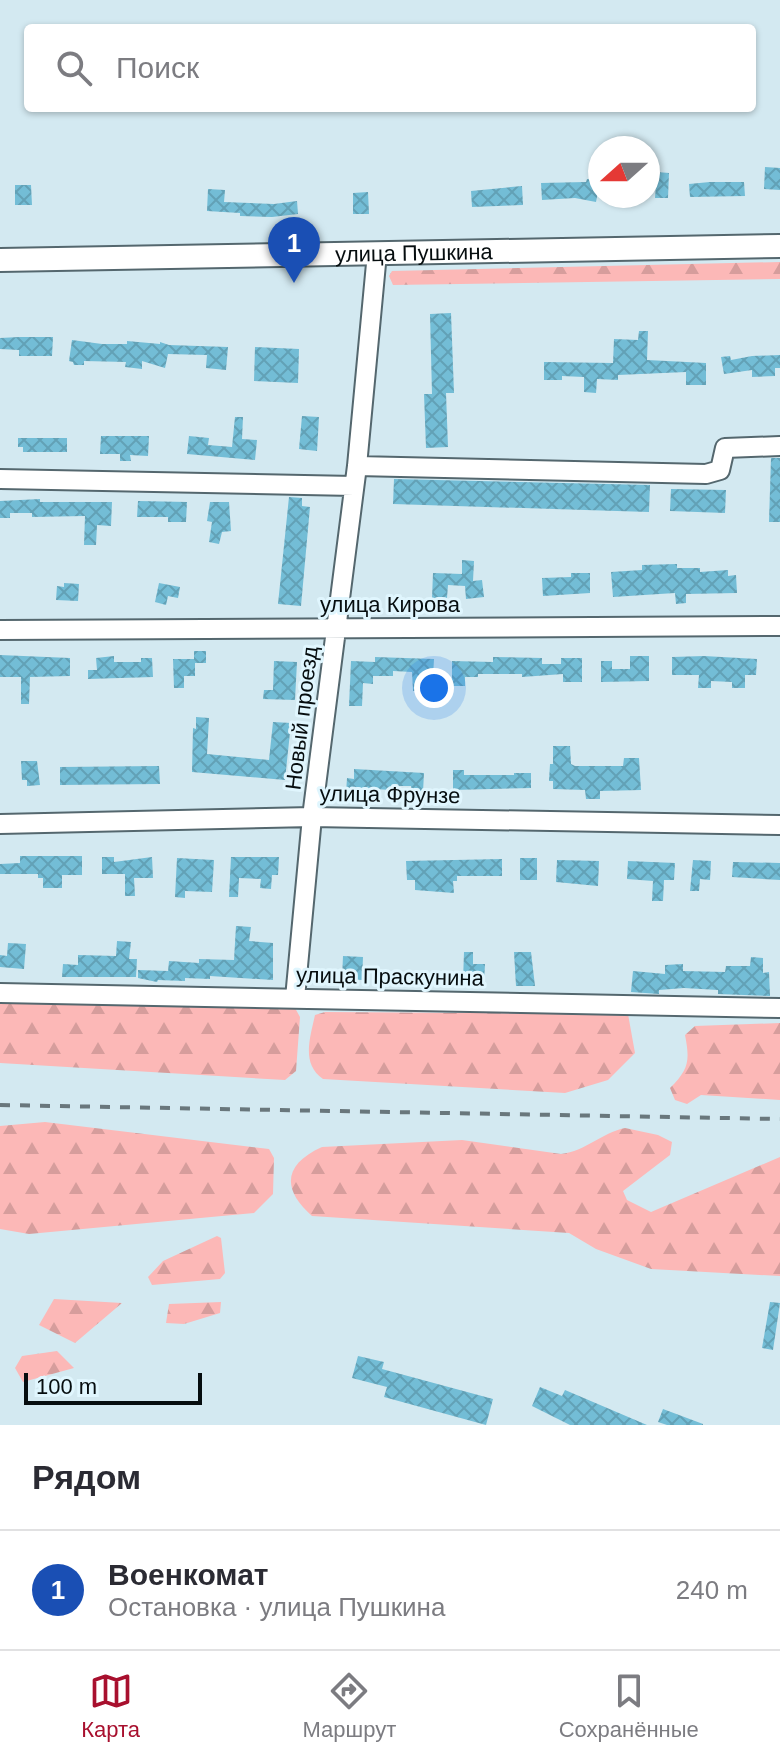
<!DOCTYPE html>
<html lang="ru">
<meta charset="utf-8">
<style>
:root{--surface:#fff;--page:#f7f7f7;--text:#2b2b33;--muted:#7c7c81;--line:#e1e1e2;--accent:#a8102e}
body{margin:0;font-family:Arial,sans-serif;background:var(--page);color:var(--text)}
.compass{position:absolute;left:588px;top:136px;width:72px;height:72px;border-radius:50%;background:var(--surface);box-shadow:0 2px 6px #0004;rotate:249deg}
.scale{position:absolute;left:24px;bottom:20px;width:178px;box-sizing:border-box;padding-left:8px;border:4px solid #060d0f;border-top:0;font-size:22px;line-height:28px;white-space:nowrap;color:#060d0f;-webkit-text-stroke:6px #e0f6fe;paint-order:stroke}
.you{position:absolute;left:434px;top:688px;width:28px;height:28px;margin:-20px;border:6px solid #fff;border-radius:50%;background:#1a73e8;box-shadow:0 0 0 12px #1a73e833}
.badge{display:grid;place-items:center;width:52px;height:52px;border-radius:50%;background:var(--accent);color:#fff;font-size:26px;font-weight:700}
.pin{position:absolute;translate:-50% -66px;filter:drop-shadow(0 2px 4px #0008)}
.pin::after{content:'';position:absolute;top:42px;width:28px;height:24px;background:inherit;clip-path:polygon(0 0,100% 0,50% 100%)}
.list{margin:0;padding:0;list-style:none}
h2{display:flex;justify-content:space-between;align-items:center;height:104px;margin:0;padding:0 32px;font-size:34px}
h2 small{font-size:26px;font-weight:400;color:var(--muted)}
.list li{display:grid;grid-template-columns:52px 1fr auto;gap:24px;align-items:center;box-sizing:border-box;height:120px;padding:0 32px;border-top:2px solid var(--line)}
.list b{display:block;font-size:30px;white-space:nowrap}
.list p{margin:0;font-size:26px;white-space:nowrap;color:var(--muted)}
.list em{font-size:26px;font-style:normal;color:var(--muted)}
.icon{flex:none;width:44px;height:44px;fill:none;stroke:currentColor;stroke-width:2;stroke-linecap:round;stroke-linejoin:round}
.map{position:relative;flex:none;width:780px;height:1425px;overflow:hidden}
.search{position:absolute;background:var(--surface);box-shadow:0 2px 6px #0004;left:24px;right:24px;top:24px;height:88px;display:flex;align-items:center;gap:20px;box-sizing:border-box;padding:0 28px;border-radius:8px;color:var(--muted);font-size:30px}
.sheet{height:224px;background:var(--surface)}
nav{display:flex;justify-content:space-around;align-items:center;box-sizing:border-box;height:112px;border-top:2px solid var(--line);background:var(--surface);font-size:22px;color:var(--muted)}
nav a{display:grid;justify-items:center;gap:4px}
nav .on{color:var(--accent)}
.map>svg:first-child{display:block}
.forest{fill:url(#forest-firs)}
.building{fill:url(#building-cross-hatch)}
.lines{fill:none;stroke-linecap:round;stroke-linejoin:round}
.minor-casing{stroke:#54676e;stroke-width:22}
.major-casing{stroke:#54676e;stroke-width:26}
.minor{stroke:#fff;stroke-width:18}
.major{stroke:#fff;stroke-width:22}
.rail{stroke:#69777c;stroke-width:4;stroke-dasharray:10 10;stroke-linecap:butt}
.labels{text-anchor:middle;stroke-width:6;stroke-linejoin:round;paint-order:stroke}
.street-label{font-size:22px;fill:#060d0f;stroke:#e0f6fe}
</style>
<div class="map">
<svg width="780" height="1425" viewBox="0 0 780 1425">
<defs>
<pattern id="forest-firs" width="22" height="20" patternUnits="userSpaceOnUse" patternTransform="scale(2)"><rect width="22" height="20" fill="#fcb8b7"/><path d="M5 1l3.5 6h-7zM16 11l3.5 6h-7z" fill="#d69d9c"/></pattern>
<pattern id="building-cross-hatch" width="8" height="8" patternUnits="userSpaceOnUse" patternTransform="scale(2)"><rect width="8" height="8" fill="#73bdd6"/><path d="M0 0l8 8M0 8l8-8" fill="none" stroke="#62a1b6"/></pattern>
</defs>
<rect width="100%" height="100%" fill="#d3e9f1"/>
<path class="forest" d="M 780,262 L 780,279 L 393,285 L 389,276 L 392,271 Z
M 0,1003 L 295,1008 L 300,1017 L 296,1071 L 285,1080 L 0,1063 Z
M 325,1012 L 628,1014 L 635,1053 L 608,1080 L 565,1093 L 323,1079 C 301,1064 310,1038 315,1015 Z
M 780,1023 L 780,1100 L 701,1095 L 687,1104 L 675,1100 L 670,1088 C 689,1069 690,1061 685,1035 L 695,1026 Z
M 45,1122 L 269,1149 L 274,1158 L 273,1194 L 254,1213 L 29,1234 L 0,1229 L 0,1126 Z
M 625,1128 L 658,1135 L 672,1142 L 670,1155 L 623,1191 L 627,1200 L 651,1212 L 780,1157 L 780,1276 L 651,1269 L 596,1249 L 569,1233 L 312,1216 C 281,1189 284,1164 322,1147 L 462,1140 L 561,1154 C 586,1151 601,1133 625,1128 Z
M 217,1236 L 221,1238 L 225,1273 L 220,1279 L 152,1285 L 148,1277 L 163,1261 Z
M 54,1299 L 122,1303 L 75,1343 L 39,1325 Z
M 221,1302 L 220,1313 L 184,1324 L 166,1323 L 169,1304 Z
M 57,1351 L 74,1368 L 23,1382 L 15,1368 L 22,1356 Z"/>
<path class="building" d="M 765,167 L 780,168 L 780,190 L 764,189 Z
M 657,172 L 669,173 L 668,198 L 655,198 Z
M 587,179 L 600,181 L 596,202 L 575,198 L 542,200 L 541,183 L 586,182 Z
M 710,182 L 744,182 L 745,196 L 690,197 L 689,184 Z
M 15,185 L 31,185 L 32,205 L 15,205 Z
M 522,186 L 523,205 L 472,207 L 471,191 Z
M 208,189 L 225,190 L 224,202 L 274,204 L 297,201 L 298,214 L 272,217 L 240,216 L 240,213 L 207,211 Z
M 368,192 L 369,214 L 353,214 L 353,193 Z
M 451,313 L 454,393 L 446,393 L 448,447 L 426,448 L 424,394 L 432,394 L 430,314 Z
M 639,331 L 648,331 L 647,360 L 706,363 L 706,385 L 686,385 L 686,372 L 618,375 L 618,380 L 597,379 L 596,393 L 584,392 L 584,377 L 562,376 L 562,380 L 544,380 L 544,362 L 613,363 L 614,339 L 638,340 Z
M 19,337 L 53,337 L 52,356 L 19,356 L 19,350 L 0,349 L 0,338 Z
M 72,340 L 102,344 L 127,344 L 127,341 L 160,344 L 160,342 L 169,345 L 228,347 L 226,370 L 206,368 L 207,355 L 168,354 L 165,368 L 142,361 L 142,369 L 125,367 L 126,362 L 84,361 L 84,365 L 74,365 L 73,362 L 69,361 Z
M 255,347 L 299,349 L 298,383 L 254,381 Z
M 780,355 L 780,368 L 775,368 L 775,376 L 752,377 L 752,370 L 724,374 L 721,357 L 730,356 L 731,360 L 752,356 Z
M 302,416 L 319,417 L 317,451 L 299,449 Z
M 235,417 L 243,417 L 242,439 L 257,440 L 255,460 L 187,454 L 189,436 L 209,438 L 208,445 L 232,447 Z
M 101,436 L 149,436 L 148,456 L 130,455 L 131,461 L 120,461 L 120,454 L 100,454 Z
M 18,438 L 67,438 L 67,452 L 23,452 L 23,447 L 18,447 Z
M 771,458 L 780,458 L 780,522 L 769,522 Z
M 394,479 L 650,485 L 649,512 L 393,504 Z
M 671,489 L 726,490 L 725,513 L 670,511 Z
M 289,497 L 302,498 L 302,506 L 310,507 L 301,606 L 278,604 Z
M 40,499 L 40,502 L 112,502 L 111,526 L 97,525 L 96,545 L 84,545 L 85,516 L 32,517 L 32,513 L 10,513 L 10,518 L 0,518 L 0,501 Z
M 138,501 L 187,502 L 186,522 L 168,522 L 168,517 L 137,517 Z
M 210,502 L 229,502 L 231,531 L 222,532 L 219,544 L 209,542 L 212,522 L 207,521 Z
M 462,560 L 474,561 L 473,581 L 482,580 L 484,597 L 466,599 L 465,586 L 448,585 L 447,598 L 432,598 L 433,573 L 462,574 Z
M 677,564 L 677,568 L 700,568 L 700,572 L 728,570 L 728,576 L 736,575 L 737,593 L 686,594 L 686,603 L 676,604 L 675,593 L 613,597 L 611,572 L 642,570 L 642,565 Z
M 571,573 L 590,573 L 590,593 L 543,596 L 542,578 L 571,577 Z
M 64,583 L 79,584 L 78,601 L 56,600 L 57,586 L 64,587 Z
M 159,583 L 180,587 L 178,598 L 168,596 L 166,605 L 155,602 Z
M 194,651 L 206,651 L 206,663 L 195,663 L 195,676 L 184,676 L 184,688 L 174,688 L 173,659 L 194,659 Z
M 0,655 L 70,658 L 70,676 L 30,677 L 29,704 L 21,704 L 21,677 L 0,677 Z
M 114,656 L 114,662 L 141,662 L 141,658 L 152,658 L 153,677 L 88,679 L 88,670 L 97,670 L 96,658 Z
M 630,656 L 649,656 L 649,681 L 601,682 L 601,661 L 612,661 L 612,669 L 630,669 Z
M 704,656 L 757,659 L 756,675 L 745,675 L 745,688 L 732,688 L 732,682 L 711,681 L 711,688 L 698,688 L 699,675 L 672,675 L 672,657 Z
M 375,657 L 434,659 L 433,677 L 426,677 L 426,691 L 413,691 L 412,672 L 393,671 L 393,676 L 373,676 L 373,684 L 363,683 L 362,706 L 349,706 L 351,661 L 375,662 Z
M 493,657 L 542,658 L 542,664 L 561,664 L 561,658 L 582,658 L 582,682 L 563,682 L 563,674 L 522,677 L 522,674 L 478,674 L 478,677 L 465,677 L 465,686 L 452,686 L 452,661 L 493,662 Z
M 274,661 L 297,662 L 295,700 L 263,699 L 264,690 L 273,690 Z
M 196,717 L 209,718 L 207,754 L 269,760 L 273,722 L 291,723 L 285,780 L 192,772 L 193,728 L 196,729 Z
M 553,746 L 570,746 L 571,764 L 575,766 L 623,766 L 624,758 L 639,758 L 641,790 L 600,791 L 600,799 L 586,799 L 585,790 L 553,789 L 553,781 L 549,781 L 550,764 L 553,764 Z
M 21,761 L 37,761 L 40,785 L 27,786 L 27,780 L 22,780 Z
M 159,766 L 160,784 L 60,785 L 60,767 Z
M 354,769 L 424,773 L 423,792 L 411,792 L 411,786 L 392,786 L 391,790 L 357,788 L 357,794 L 346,793 L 347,778 L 354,779 Z
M 453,770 L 464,770 L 464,775 L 514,775 L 514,773 L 531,773 L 531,788 L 453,790 Z
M 20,856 L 82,856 L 82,875 L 62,875 L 62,888 L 43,888 L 43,878 L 38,878 L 38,874 L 0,874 L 0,864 L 20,863 Z
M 102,857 L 114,857 L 114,862 L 152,857 L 153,878 L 134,878 L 135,896 L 125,896 L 125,874 L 102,874 Z
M 231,857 L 279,857 L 278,875 L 272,875 L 271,889 L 260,888 L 261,879 L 239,878 L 238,897 L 229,897 Z
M 177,858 L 214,860 L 212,892 L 185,891 L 185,898 L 175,897 Z
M 520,858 L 537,858 L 537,880 L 520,880 Z
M 502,859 L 502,876 L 457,876 L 457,881 L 453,881 L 454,893 L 415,890 L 415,880 L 407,880 L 406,861 Z
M 557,860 L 599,861 L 598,886 L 556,882 Z
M 693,860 L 711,861 L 710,880 L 700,879 L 699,891 L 690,891 Z
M 628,861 L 675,863 L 674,880 L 664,880 L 663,901 L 652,901 L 653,881 L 627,879 Z
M 733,862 L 780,863 L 780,880 L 732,877 Z
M 236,926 L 251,927 L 249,941 L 273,943 L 273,980 L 210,976 L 210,979 L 185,978 L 185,981 L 158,980 L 157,982 L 138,978 L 138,970 L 168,971 L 169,961 L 199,963 L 199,959 L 234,960 Z
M 117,941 L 131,942 L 129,959 L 137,959 L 136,977 L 62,977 L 63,964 L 78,965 L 78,955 L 116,956 Z
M 8,943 L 26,944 L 24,969 L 0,967 L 0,955 L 7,956 Z
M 464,952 L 473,952 L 473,964 L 485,964 L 484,982 L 463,981 Z
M 514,952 L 531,952 L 535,986 L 516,986 Z
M 343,956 L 363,957 L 362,980 L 342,979 Z
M 751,957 L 763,958 L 763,973 L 769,972 L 770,996 L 718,994 L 718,990 L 684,988 L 659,990 L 659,994 L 631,992 L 633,971 L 665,974 L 665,965 L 683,964 L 683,971 L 725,972 L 726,966 L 750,966 Z
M 770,1302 L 780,1303 L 773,1350 L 762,1348 Z
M 358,1356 L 384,1362 L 382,1369 L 493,1399 L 486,1425 L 384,1397 L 387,1387 L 352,1378 Z
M 540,1387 L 562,1396 L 565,1390 L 647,1425 L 570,1425 L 532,1406 Z
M 663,1409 L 703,1424 L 703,1425 L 667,1425 L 658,1422 Z"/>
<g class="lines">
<g class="minor-casing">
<path id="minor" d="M 357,466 L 706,474 L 720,470 L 725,448 L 780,446
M 0,479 L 354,486
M 0,630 L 780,626
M 0,824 L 312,817 L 780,825
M 0,993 L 780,1008
M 295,998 L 312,817 L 357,466 L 377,253"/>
</g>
<g class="major-casing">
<g id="major">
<path id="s1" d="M 0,260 L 780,246"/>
</g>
</g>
<use href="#minor" class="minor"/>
<use href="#major" class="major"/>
<path class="rail" d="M 0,1105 L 780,1119"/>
</g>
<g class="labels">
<g class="street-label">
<text dy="8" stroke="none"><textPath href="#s1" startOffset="414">улица Пушкина</textPath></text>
<text x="390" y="612">улица Кирова</text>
<text transform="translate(301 718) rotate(-83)" y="8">Новый проезд</text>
<text transform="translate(390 794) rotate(1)" y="8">улица Фрунзе</text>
<text transform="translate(390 976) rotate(1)" y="8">улица Праскунина</text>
</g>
</g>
</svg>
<svg class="compass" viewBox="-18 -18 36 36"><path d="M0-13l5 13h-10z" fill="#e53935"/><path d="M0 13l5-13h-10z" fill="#7c7c81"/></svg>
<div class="scale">100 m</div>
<div class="you"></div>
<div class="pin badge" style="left:294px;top:283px;background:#1a4fb4">1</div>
<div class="search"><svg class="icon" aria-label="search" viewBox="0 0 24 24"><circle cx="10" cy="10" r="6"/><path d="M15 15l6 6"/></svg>Поиск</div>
</div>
<section class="sheet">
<h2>Рядом<small></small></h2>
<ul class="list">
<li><span class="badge" style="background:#1a4fb4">1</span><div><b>Военкомат</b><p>Остановка · улица Пушкина</p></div><em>240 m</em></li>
</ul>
</section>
<nav>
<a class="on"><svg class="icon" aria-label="map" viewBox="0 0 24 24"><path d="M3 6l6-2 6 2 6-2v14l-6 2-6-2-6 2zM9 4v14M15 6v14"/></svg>Карта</a>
<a><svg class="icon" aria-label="directions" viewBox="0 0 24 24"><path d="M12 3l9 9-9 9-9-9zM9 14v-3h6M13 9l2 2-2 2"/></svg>Маршрут</a>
<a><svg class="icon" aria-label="saved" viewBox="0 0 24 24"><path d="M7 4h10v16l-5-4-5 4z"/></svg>Сохранённые</a>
</nav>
